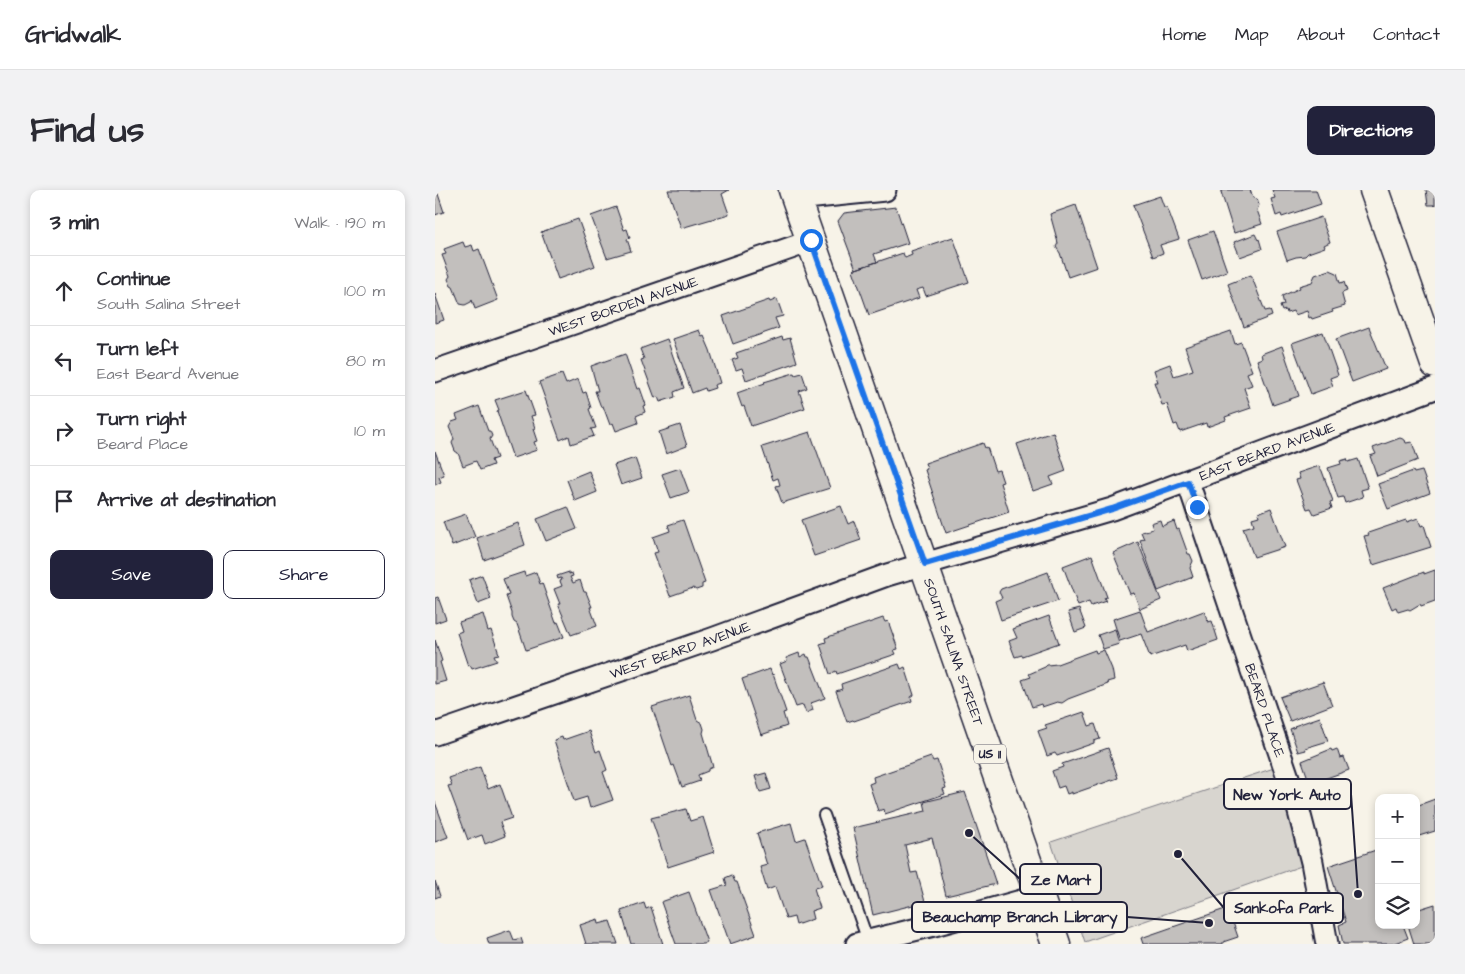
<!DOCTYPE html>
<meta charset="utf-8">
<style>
:root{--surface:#fff;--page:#f2f2f3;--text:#2b2b33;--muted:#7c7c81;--line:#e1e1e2;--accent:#22223b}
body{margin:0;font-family:"Architects Daughter",sans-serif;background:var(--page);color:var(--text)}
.controls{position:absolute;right:15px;bottom:15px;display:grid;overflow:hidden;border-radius:10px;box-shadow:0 2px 8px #0003}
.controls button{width:45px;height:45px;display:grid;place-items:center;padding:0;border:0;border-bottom:1px solid var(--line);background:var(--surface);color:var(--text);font:25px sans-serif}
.stop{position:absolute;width:15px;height:15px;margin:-11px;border:4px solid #1a73e8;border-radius:50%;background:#fff}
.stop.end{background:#1a73e8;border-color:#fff;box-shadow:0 1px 5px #0008}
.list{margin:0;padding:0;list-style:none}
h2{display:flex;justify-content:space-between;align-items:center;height:65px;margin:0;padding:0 20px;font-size:21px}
h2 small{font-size:16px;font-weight:400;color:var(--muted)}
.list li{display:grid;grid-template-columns:32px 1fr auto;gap:15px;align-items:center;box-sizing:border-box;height:70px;padding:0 20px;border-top:1px solid var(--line)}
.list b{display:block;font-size:19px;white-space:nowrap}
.list p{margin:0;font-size:16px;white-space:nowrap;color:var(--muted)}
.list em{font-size:16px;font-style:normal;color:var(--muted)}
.actions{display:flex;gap:10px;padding:15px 20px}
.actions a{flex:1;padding:11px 0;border:1px solid var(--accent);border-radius:10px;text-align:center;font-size:18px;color:var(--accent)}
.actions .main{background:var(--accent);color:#fff}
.icon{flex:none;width:28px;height:28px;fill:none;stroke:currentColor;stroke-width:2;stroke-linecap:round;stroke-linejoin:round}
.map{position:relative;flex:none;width:1000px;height:754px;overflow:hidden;border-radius:10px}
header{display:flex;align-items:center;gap:30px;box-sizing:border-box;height:70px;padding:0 25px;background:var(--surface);border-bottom:1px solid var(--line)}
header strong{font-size:24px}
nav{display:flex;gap:28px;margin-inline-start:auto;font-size:18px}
.intro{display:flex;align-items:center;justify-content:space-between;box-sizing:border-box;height:120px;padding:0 30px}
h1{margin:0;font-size:35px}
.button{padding:12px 22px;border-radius:10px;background:var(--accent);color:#fff;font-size:18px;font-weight:700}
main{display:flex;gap:30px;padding:0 30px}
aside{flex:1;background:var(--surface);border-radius:10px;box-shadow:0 2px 8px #0003}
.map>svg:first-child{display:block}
.green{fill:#d8d5cf;stroke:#7d7c85}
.building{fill:#c2bfbd;stroke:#22223b}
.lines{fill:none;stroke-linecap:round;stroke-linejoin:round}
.lane-casing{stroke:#22223b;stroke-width:14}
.street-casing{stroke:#22223b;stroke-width:25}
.secondary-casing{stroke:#22223b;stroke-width:31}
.primary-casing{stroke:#22223b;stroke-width:31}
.lane{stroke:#f7f3e8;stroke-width:10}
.street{stroke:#f7f3e8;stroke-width:21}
.secondary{stroke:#f7f3e8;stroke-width:28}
.primary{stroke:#f7f3e8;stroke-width:28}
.route{stroke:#1a73e8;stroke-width:6}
.labels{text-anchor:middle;stroke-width:4.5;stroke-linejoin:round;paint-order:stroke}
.shield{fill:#f7f3e8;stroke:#62616f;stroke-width:1}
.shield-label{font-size:12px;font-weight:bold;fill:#22223b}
.street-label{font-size:14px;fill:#22223b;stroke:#f7f3e8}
.leader{fill:none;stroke:#22223b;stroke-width:2}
.callout-dot{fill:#22223b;stroke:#f7f3e8;stroke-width:2}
.callout{fill:#f7f3e8;stroke:#22223b;stroke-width:2}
.callout-label{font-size:15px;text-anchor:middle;font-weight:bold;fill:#22223b}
</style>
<header>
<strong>Gridwalk</strong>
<nav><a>Home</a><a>Map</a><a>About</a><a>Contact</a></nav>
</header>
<div class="intro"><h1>Find us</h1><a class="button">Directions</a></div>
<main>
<aside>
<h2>3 min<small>Walk · 190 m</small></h2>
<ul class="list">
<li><svg class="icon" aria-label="ahead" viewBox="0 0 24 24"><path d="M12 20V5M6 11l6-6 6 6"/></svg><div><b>Continue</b><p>South Salina Street</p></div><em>100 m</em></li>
<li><svg class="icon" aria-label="left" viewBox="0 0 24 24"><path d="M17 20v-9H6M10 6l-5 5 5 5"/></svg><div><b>Turn left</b><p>East Beard Avenue</p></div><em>80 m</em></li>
<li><svg class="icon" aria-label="right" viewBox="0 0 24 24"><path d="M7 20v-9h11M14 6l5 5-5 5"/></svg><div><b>Turn right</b><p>Beard Place</p></div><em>10 m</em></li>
<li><svg class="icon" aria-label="arrive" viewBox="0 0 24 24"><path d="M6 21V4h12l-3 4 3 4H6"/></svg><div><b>Arrive at destination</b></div></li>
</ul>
<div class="actions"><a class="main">Save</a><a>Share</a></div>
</aside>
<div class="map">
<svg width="1000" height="754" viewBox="0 0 1000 754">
<rect width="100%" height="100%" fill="#f7f3e8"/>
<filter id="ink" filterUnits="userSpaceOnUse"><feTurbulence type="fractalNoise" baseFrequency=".02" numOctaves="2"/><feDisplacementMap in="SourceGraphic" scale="10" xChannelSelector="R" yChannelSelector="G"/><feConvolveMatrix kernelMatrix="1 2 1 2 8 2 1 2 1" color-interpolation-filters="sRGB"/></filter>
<g filter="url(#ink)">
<path class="green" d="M 842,577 L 869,675 L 650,752 L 616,652 Z"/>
<path class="building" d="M 233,0 L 294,0 L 287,4 L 294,24 L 246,38 Z
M 788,0 L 815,0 L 818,8 L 822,9 L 824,15 L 822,20 L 827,34 L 799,43 L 786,2 L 788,1 Z
M 837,0 L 881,0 L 886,14 L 847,27 L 846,24 L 841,26 L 836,9 L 840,8 Z
M 991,0 L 1000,0 L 1000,16 L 999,15 L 993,15 Z
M 2,1 L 9,22 L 0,25 L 0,2 Z
M 725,6 L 729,17 L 732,17 L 744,49 L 725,55 L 728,63 L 718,67 L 698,15 Z
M 641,15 L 662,77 L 633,87 L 625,63 L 621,57 L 623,53 L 615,24 Z
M 181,17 L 189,40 L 192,39 L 195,48 L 192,49 L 196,61 L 172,68 L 156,26 Z
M 461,17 L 473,53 L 439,64 L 442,72 L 421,79 L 403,31 L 409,23 Z
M 886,27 L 895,52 L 889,55 L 890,57 L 873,63 L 870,66 L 861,67 L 852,70 L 842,42 Z
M 143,29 L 160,76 L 123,89 L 106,42 Z
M 778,41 L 792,81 L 767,90 L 753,50 Z
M 820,44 L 823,50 L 824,49 L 827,59 L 805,67 L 799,52 Z
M 518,47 L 534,92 L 491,106 L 488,98 L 481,100 L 484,108 L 434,125 L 418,80 L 468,63 L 470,68 L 477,65 L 476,61 Z
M 28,52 L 30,57 L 37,55 L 39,61 L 44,59 L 63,110 L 40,119 L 37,110 L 36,112 L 30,115 L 25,114 L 18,97 L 16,96 L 13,89 L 15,86 L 7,65 L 11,64 L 9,59 Z
M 895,80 L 902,83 L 905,93 L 909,92 L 912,101 L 907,103 L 907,105 L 910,116 L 897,120 L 898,122 L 877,129 L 876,127 L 874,128 L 872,121 L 860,125 L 858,121 L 852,123 L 851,120 L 847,121 L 845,116 L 849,115 L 847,106 L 865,98 L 864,96 L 877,92 L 880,85 Z
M 816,85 L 830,121 L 835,120 L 837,126 L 809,137 L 793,94 Z
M 0,104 L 9,130 L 0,133 Z
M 342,109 L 348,126 L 340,128 L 344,138 L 298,154 L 288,126 L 334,110 L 335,112 Z
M 934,137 L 951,179 L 917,192 L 901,149 Z
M 264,140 L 267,147 L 269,146 L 275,160 L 285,193 L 279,195 L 280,198 L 271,201 L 270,198 L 257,203 L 238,149 Z
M 796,141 L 800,154 L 806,152 L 817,181 L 812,183 L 817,195 L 809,198 L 816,218 L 790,227 L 791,230 L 772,237 L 771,233 L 745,242 L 742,234 L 739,235 L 732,214 L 727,215 L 719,192 L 723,192 L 719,180 L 735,174 L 739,186 L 758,180 L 750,157 Z
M 888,142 L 903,185 L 895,188 L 898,196 L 876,204 L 857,153 Z
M 347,147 L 348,150 L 355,148 L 362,172 L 311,190 L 307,178 L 301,180 L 297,170 L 303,168 L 301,163 Z
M 232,149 L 249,198 L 239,202 L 240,207 L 225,212 L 223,207 L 220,208 L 206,170 L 209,169 L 205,159 Z
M 847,156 L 864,206 L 838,215 L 822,170 L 827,168 L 826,164 Z
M 190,164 L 202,199 L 205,198 L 211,215 L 208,216 L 210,222 L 201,226 L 203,233 L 181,241 L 178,233 L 175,235 L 168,216 L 166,217 L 160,201 L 163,201 L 156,176 Z
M 359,183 L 360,185 L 367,183 L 372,198 L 364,201 L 370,218 L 316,236 L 309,216 L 307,217 L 302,203 L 330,193 L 329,192 Z
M 127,184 L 131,194 L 143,189 L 148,203 L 151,202 L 156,218 L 154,219 L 161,238 L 156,239 L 159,246 L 136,254 L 134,246 L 125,250 L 104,192 Z
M 91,200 L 100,225 L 96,226 L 100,238 L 98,239 L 102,251 L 99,252 L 102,260 L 78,268 L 62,221 L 64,220 L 60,210 Z
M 44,216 L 53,241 L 55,241 L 57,246 L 55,249 L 62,268 L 56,270 L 58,275 L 45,280 L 41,271 L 28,276 L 23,263 L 20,261 L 17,253 L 19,249 L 14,237 L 17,232 L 23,230 L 21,225 Z
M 245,235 L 252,256 L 231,264 L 224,242 Z
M 375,242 L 395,298 L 347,313 L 341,296 L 345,295 L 343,288 L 338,290 L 327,257 Z
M 618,242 L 631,281 L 615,287 L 618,294 L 598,301 L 582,254 Z
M 965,248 L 970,250 L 971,253 L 977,252 L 983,270 L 942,286 L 935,266 L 941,264 L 938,258 Z
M 548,253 L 550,258 L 552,257 L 560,281 L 564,280 L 568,292 L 565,293 L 574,322 L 511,343 L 490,280 L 492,279 L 490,273 Z
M 0,261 L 9,285 L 4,287 L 6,292 L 0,295 Z
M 200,268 L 207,288 L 186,295 L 179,275 Z
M 912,269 L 913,272 L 923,269 L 933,298 L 926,300 L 928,307 L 910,313 L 908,307 L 903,308 L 893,278 L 906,274 L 905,271 Z
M 884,276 L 887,281 L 898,311 L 895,312 L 897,318 L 879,324 L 876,318 L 872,319 L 861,290 L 865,289 L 863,283 Z
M 245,278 L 254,302 L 236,308 L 227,284 Z
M 154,281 L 162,302 L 140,311 L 132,290 Z
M 978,281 L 979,283 L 987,281 L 995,303 L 953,319 L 943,294 Z
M 406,316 L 413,334 L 419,331 L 426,350 L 379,366 L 366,330 Z
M 133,317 L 142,339 L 111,351 L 102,329 Z
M 836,318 L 850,357 L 819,367 L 808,338 L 819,335 L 817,328 L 824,326 L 823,323 Z
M 31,324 L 40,347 L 17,356 L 8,332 Z
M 983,328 L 986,336 L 989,335 L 996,357 L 938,375 L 929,346 L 934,345 L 933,343 L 971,330 L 972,332 Z
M 248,330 L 270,393 L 267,394 L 267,398 L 261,400 L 258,398 L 235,406 L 219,363 L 223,362 L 218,347 L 235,341 L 233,335 Z
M 725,330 L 727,336 L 739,331 L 742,340 L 744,339 L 753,364 L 755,364 L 758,371 L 755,378 L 758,387 L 723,401 L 705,350 L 709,349 L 706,342 L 718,339 L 716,333 Z
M 83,333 L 90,355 L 49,370 L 42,348 Z
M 703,352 L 726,410 L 705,419 L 699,403 L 695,404 L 678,363 Z
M 657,365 L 672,407 L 669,408 L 671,411 L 656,416 L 654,412 L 643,416 L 628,376 Z
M 1000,380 L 1000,411 L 986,416 L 985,414 L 975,420 L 973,419 L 963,422 L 961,417 L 957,419 L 948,398 L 989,382 L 989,384 Z
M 89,382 L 90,386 L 101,382 L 105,394 L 107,393 L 121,433 L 123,432 L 129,447 L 91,460 L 82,434 L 79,432 L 77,427 L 77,423 L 71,406 L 74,405 L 68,389 Z
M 134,382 L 134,384 L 137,383 L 138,386 L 135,387 L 138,393 L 145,390 L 149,402 L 151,402 L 157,417 L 155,417 L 162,436 L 136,445 L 123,414 L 125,414 L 119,399 L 127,396 L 125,391 L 127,390 L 126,388 L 123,389 L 122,386 Z
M 613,382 L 623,411 L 566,430 L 560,411 L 567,408 L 564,402 L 566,399 Z
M 47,385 L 56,409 L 43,414 L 34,390 Z
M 3,407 L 11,429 L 0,433 L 0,408 Z
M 644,419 L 651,438 L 640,442 L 633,422 Z
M 705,420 L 713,442 L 769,421 L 773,432 L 777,431 L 783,450 L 752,461 L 750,455 L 715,467 L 706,444 L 685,451 L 678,429 Z
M 48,424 L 53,441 L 56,440 L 64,464 L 59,465 L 62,471 L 37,479 L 35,475 L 33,476 L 22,443 L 27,441 L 24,432 Z
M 614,426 L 624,453 L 587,466 L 587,465 L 580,467 L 574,451 L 582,448 L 578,439 Z
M 448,428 L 450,432 L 453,431 L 463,459 L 459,460 L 461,464 L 402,484 L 401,481 L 395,484 L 385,454 L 391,452 L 390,448 Z
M 680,439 L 684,454 L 668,459 L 663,445 Z
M 0,450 L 7,471 L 5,472 L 11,491 L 0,494 Z
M 660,460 L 661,463 L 669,460 L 677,479 L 679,490 L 672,492 L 673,494 L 633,509 L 627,513 L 622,512 L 607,517 L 606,514 L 597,517 L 587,490 L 596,487 L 594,484 L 610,477 L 612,475 L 622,474 Z
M 364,463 L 365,467 L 371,464 L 372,467 L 374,467 L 390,508 L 376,513 L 378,520 L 371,523 L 368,515 L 361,517 L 345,474 L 352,471 L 351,468 Z
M 464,474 L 466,479 L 470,477 L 479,505 L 476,507 L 477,511 L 419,531 L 418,530 L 412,532 L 401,501 L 407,499 L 406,494 Z
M 335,479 L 337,485 L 338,484 L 351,522 L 348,523 L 352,536 L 326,545 L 307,489 Z
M 888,492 L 897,515 L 855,531 L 845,507 Z
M 254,505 L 262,530 L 267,533 L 269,539 L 268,543 L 278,577 L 273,579 L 273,581 L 263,585 L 265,591 L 247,597 L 239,575 L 237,576 L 217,517 Z
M 649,522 L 654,536 L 660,534 L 665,549 L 659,551 L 659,553 L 622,566 L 620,563 L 612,566 L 603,541 L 612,538 L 610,535 Z
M 885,527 L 893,551 L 870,558 L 871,560 L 863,562 L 855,539 L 860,537 L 859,536 Z
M 154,541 L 161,562 L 165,560 L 172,580 L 168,582 L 178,610 L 155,618 L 152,607 L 139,611 L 119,550 L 127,547 L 128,550 Z
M 673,558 L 683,588 L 637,604 L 637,602 L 632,604 L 629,596 L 623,598 L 617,581 L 628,577 L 627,574 Z
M 896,559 L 897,561 L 902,559 L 905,568 L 909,567 L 914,580 L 875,594 L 867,571 Z
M 496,567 L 498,571 L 502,570 L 511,598 L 508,599 L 510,604 L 450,624 L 449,619 L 443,621 L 434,594 L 439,592 L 438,587 Z
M 45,577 L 53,599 L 65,594 L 77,628 L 65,632 L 70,646 L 50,654 L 47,645 L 33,650 L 13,596 L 17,595 L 14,588 Z
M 331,583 L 336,599 L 325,602 L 320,586 Z
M 530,602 L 561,694 L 511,706 L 497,648 L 470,655 L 476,683 L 482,682 L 490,712 L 438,725 L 418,638 L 491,621 L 489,612 Z
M 1000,609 L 1000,641 L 984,646 L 981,639 L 981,616 Z
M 0,612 L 13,647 L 0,652 Z
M 251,619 L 255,631 L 268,627 L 279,662 L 233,677 L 216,628 Z
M 356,633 L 361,651 L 370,648 L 387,696 L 379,698 L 385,718 L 376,721 L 378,729 L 361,735 L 359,727 L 351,729 L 340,697 L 332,700 L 325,677 L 332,675 L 322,643 Z
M 941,660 L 944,667 L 944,735 L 968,735 L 973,748 L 957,754 L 908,754 L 904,735 L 911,732 L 893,676 Z
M 297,685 L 300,692 L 302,692 L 321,745 L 295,754 L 276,700 L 292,695 L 290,688 Z
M 0,691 L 5,706 L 0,708 Z
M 254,702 L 272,752 L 268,754 L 241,754 L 226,712 Z
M 209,713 L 211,719 L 216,717 L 228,754 L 196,754 L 186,721 Z
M 1000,714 L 1000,754 L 979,754 L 973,735 L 981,735 L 981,720 Z
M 793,718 L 803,747 L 788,752 L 788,754 L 708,754 L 706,748 Z
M 163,729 L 164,734 L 175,731 L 183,754 L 151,754 L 145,735 Z
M 75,740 L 79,750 L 86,748 L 88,754 L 54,754 L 52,748 Z"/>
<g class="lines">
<g class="lane-casing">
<path id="lane" d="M 389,625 L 433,751"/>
</g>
<g class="street-casing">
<g id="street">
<path d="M 361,9 L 450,0"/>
<path id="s1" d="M 0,181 L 376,51"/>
<path id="s2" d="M 753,292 L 862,614 L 877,672 L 892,754"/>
<path id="s3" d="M 0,544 L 277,449 L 452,385 L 677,319 L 1000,198"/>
<path d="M 422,754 L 503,734 L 604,706"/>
</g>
</g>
<g class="secondary-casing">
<path id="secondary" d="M 939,0 L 1000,174"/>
</g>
<g class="primary-casing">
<g id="primary">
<path id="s4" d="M 358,0 L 621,754"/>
</g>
</g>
<use href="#lane" class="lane"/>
<use href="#street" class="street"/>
<use href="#secondary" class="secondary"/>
<use href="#primary" class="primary"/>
</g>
</g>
<g class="lines" filter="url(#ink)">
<path class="route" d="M 376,50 L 490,374 L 677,319 L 753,292 L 762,317"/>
</g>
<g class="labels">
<rect class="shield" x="539" y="554.5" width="32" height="19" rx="4"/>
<g class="shield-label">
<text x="555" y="568">US 11</text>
</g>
<g class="street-label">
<text dy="5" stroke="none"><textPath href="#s1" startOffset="199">WEST BORDEN AVENUE</textPath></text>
<text dy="5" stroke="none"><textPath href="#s3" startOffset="879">EAST BEARD AVENUE</textPath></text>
<text dy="5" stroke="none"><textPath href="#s3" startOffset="259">WEST BEARD AVENUE</textPath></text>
<text dy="5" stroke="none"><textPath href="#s4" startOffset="489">SOUTH SALINA STREET</textPath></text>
<text dy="5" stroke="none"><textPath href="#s2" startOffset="241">BEARD PLACE</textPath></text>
</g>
</g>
<path class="leader" d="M923 704L916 604M534 643L585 689M743 664L789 718M774 733L692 727"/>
<g class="callout-dot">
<circle cx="923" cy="704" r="5"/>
<circle cx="534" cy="643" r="5"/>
<circle cx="743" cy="664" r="5"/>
<circle cx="774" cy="733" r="5"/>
</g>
<g class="callout">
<rect x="789" y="589" width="127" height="30" rx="5"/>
<rect x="585" y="674" width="81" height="30" rx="5"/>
<rect x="789" y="703" width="119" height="30" rx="5"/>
<rect x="477" y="712" width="215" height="30" rx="5"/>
</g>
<g class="callout-label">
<text x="852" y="610">New York Auto</text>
<text x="626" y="695">Ze Mart</text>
<text x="849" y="723">Sankofa Park</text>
<text x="585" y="732">Beauchamp Branch Library</text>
</g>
</svg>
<div class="controls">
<button>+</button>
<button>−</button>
<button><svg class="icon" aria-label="layers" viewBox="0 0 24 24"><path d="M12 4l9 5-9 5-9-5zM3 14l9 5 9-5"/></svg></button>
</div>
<div class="stop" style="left:376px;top:50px"></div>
<div class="stop end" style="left:762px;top:317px"></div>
</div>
</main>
